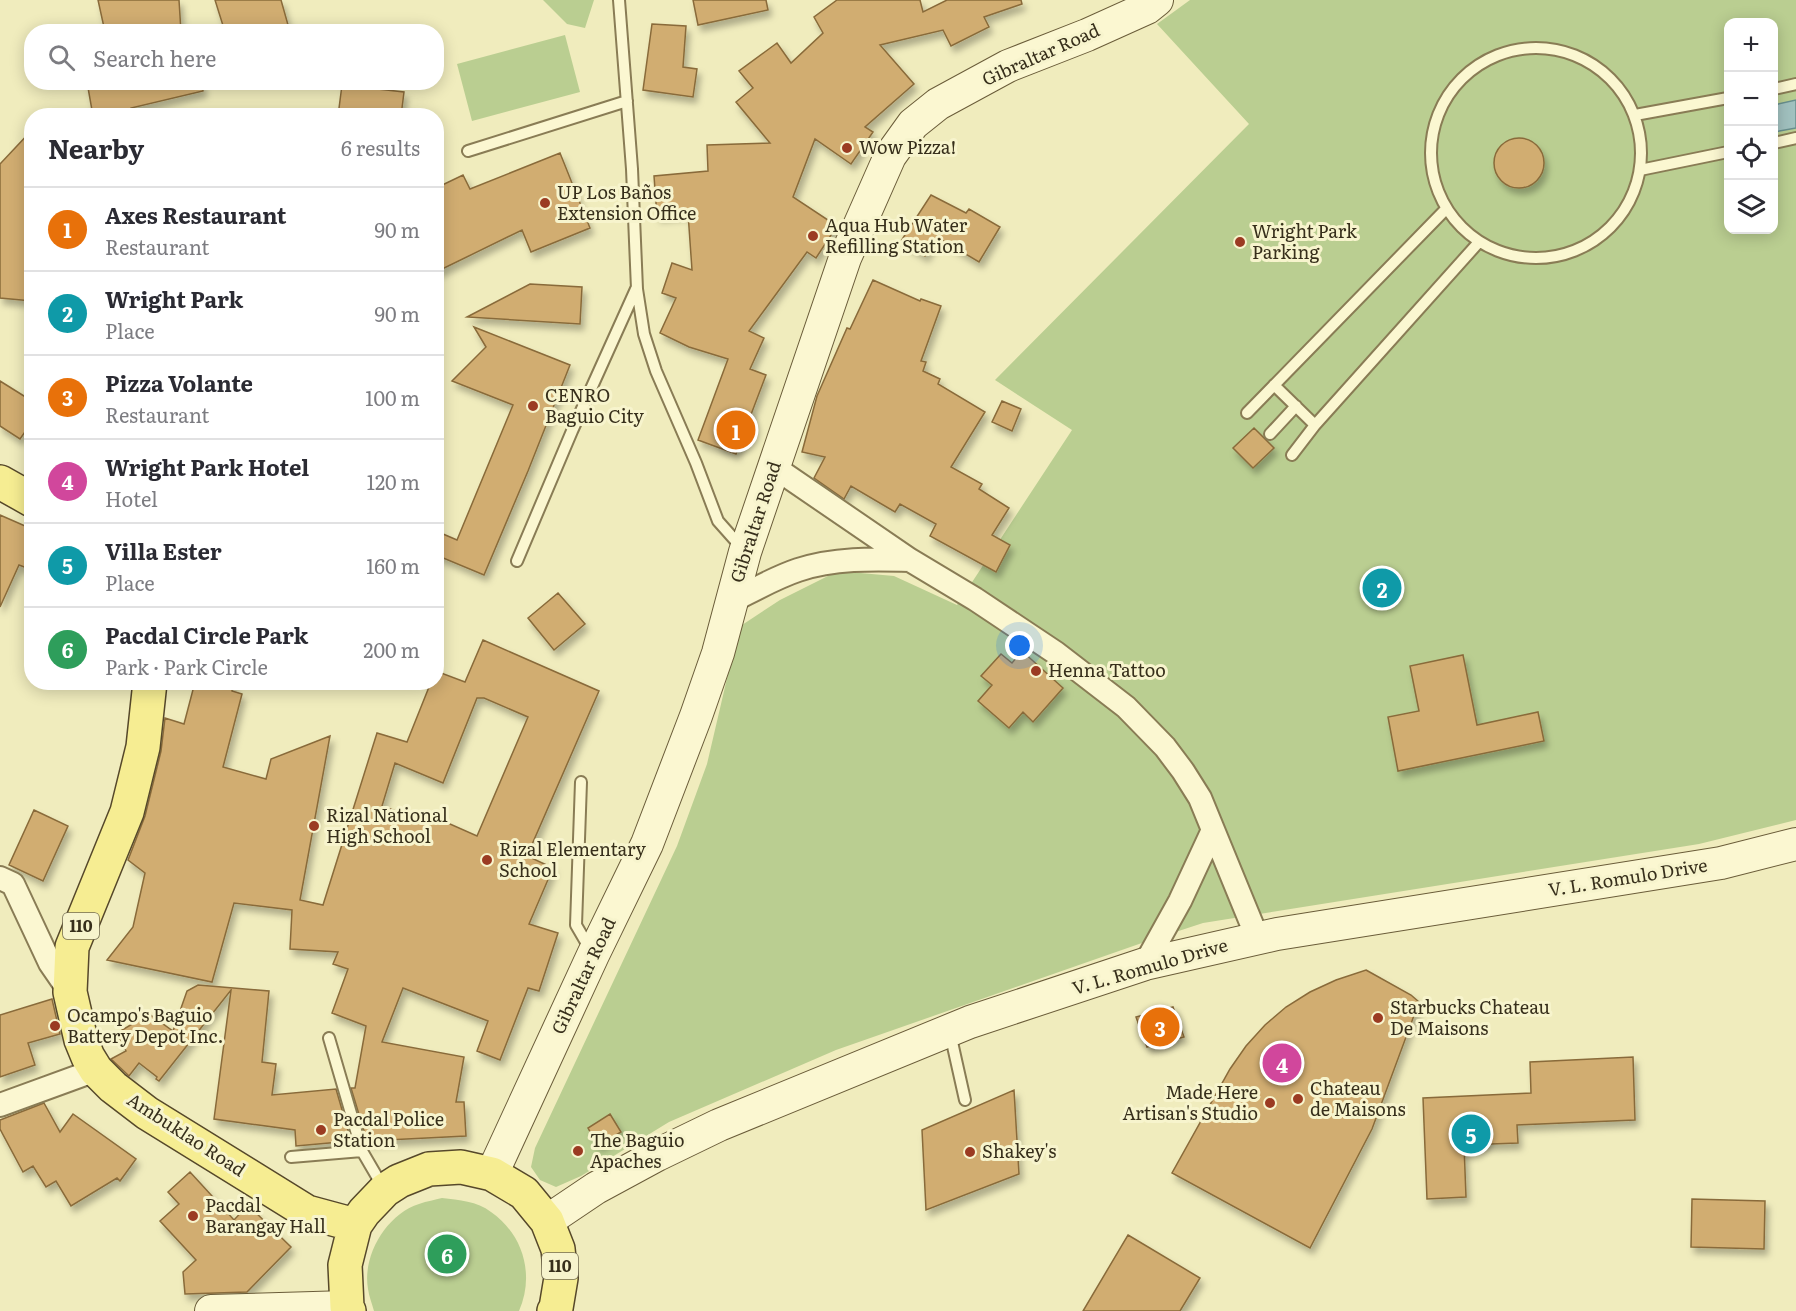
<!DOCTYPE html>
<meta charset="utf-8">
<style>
:root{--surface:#fff;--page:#f7f7f7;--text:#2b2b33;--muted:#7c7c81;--line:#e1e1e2;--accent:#9b3b22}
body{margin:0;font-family:Literata,serif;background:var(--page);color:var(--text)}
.controls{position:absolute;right:18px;top:18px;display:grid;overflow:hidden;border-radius:12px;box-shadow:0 3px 15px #0003}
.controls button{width:54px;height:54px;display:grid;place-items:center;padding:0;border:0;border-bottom:2px solid var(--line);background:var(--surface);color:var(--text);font:30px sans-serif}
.you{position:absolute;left:1020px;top:646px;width:21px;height:21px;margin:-15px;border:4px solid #fff;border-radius:50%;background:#1a73e8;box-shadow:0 0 0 9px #1a73e833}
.badge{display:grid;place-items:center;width:39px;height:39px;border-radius:50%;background:var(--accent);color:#fff;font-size:20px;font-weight:700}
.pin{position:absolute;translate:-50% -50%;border:3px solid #fff;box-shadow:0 2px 6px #0006}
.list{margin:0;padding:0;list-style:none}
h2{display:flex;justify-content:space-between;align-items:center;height:78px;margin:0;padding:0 24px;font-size:26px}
h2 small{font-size:20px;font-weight:400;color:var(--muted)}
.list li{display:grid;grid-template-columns:39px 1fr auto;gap:18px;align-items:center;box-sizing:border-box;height:84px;padding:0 24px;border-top:2px solid var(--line)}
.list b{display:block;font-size:22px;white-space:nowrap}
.list p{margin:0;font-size:20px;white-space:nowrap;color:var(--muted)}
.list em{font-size:20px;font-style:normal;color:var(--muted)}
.icon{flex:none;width:33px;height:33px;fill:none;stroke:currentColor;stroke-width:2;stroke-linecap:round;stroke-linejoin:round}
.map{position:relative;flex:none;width:1796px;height:1311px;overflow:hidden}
.search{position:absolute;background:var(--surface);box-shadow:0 3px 15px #0003;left:24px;top:24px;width:420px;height:66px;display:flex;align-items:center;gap:15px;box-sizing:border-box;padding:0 21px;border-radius:24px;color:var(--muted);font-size:22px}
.panel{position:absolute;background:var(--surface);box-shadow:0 3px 15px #0003;left:24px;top:108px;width:420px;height:582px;border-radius:24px}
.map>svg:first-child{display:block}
.green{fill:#bace91;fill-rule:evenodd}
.water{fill:#a1c1bf;stroke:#688f8e;stroke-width:1.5}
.building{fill:#d1ad71;stroke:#896b3a;stroke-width:1.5;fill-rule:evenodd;filter:url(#shadow)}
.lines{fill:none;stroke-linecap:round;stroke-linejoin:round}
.lane-casing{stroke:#897c55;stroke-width:14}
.street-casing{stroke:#897c55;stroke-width:26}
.secondary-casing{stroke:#6a5c39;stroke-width:34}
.primary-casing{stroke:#56482a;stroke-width:36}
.lane{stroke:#fbf7d1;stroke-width:10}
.street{stroke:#fbf7d1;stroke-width:22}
.secondary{stroke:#fbf7d1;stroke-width:32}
.primary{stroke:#f6ed92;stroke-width:33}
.poi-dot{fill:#9b3b22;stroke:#f7f4cd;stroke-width:2}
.labels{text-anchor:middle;stroke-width:6;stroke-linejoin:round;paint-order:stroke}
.shield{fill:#f7f4cd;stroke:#716a50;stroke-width:1.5}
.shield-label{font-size:16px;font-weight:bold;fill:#372f1b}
.street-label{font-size:18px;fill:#372f1b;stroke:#f7f4cd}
.poi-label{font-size:18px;fill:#372f1b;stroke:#f7f4cd;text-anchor:start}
</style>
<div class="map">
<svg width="1796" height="1311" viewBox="0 0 1796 1311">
<defs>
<filter id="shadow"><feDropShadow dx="3.5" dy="6" stdDeviation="3" flood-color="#0004"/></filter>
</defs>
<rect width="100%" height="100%" fill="#f0ecbd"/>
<path class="green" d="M 543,0 L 594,0 L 585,28 L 567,24 Z
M 1190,0 L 1796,0 L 1796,820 L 1699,844 L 1203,923 L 1139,944 L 836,1050 L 669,1122 L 581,1176 L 556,1187 L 540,1180 L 531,1167 L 535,1148 L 677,846 L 707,764 L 739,627 L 780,600 L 838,571 L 894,576 L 957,605 L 1072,430 L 995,380 L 1249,124 L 1157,24 ZM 1728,22 L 1774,22 L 1774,230 L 1728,230 Z
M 565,35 L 580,92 L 472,121 L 457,64 Z
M 442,1198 C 459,1200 477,1201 491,1212 C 523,1234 535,1275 519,1311 L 374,1311 C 372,1304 369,1296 368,1289 C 362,1255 387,1214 419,1204 C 427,1201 435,1200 442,1198 Z"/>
<path class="water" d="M 1796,100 L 1796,128 L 1774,132 L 1774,105 Z"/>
<path class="building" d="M 98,0 L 179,0 L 181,32 L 105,32 Z
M 215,0 L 281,0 L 290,32 L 225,32 Z
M 693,0 L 766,0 L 768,10 L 698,25 Z
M 837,0 L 920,0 L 923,12 L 947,0 L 1021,0 L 1022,4 L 984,17 L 989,27 L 951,46 L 943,30 L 880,45 L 914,84 L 865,127 L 873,132 L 851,164 L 815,139 L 793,197 L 837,226 L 816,258 L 807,252 L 749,331 L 764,338 L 750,369 L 766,375 L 736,454 L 698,440 L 728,359 L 689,347 L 660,333 L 676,298 L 662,293 L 672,263 L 692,270 L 688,213 L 657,216 L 654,176 L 708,171 L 707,145 L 770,143 L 736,102 L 753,88 L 739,71 L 777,43 L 791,63 L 823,33 L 814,17 Z
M 652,24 L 686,26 L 683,67 L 697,69 L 693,97 L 643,90 Z
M 87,82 L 202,82 L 203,91 L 131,108 L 132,116 L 93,116 Z
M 342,85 L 404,92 L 401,116 L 338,116 Z
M 32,130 L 32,301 L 0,298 L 0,164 Z
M1494 163a25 25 0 1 1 50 0a25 25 0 1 1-50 0Z
M 560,153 L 590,228 L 531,252 L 522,230 L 436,272 L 436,188 L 463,175 L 470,189 Z
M 931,195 L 966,213 L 969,209 L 1000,227 L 979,262 L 937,237 L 925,256 L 901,241 Z
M 873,280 L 920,301 L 921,299 L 941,306 L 921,361 L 926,362 L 923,371 L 940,379 L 938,384 L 985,412 L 951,467 L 982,484 L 979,489 L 1009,508 L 992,535 L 1010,545 L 996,572 L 930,536 L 936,524 L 900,504 L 895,512 L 851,486 L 844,499 L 814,478 L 825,457 L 802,452 L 817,396 L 847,328 L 850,329 Z
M 530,284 L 582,287 L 580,324 L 467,317 Z
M 474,327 L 570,365 L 528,471 L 484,575 L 436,555 L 436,531 L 457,540 L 513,405 L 452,381 L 486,347 Z
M 0,381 L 32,401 L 32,422 L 20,439 L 0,426 Z
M 1002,401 L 1021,409 L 1012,431 L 992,422 Z
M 1254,428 L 1274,448 L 1253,468 L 1233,448 Z
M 0,515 L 32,529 L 32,570 L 19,565 L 0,607 Z
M 558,593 L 585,624 L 554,650 L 528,618 Z
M 483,640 L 599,691 L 527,856 L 553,868 L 529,924 L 558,933 L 539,991 L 528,988 L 500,1060 L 477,1051 L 488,1021 L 403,988 L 382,1042 L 464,1057 L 456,1102 L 464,1102 L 466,1136 L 367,1141 L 351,1088 L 355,1088 L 366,1026 L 332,1013 L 348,969 L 333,964 L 338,952 L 290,949 L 292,910 L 234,903 L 212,982 L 107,960 L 133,927 L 145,873 L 128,860 L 145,816 L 161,751 L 165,718 L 184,724 L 195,682 L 233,682 L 232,691 L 242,694 L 223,767 L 266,779 L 271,759 L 330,736 L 300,900 L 323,905 L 377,733 L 407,742 L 431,682 L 436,682 L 436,671 L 465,682 ZM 477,698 L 484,698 L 528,717 L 477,836 L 423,812 L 420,820 L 382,806 L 395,763 L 443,783 Z
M 1022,651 L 1063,688 L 1033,722 L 1023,712 L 1009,728 L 978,701 L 992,685 L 981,676 L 1001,654 L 1012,663 Z
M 1463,655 L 1477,725 L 1538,712 L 1544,741 L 1398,771 L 1388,717 L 1419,711 L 1410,666 Z
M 34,810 L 68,826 L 43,881 L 9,865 Z
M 1366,970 L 1411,995 L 1419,1002 L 1372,1129 L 1310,1248 L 1172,1173 L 1230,1069 L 1246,1046 L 1265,1025 L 1286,1007 L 1310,992 L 1336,980 Z
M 198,985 L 269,991 L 262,1062 L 276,1064 L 272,1095 L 336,1089 L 351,1141 L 296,1146 L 295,1130 L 214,1119 L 231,990 L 159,1081 L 156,1079 L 157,1077 L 139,1063 L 129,1076 L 111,1059 L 126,1051 L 117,1033 L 149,1014 L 173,1031 L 187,991 Z
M 52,999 L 60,1034 L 28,1043 L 35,1065 L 0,1077 L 0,1015 Z
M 1173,1007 L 1184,1037 L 1147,1047 L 1136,1017 Z
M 1633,1057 L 1635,1120 L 1517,1125 L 1518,1143 L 1464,1145 L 1466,1197 L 1427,1199 L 1423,1098 L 1531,1093 L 1530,1062 Z
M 1014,1090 L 1019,1174 L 926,1210 L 922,1130 Z
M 44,1103 L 60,1132 L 73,1114 L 136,1159 L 120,1181 L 117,1178 L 71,1206 L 56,1181 L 46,1187 L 33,1166 L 23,1172 L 0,1129 L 0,1120 Z
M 610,1114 L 621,1132 L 598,1146 L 588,1128 Z
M 190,1172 L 234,1220 L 248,1205 L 291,1247 L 247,1292 L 185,1294 L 183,1272 L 196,1260 L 160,1221 L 179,1204 L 168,1192 Z
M 1692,1199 L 1765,1201 L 1764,1249 L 1691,1247 Z
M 1128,1235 L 1200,1278 L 1180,1311 L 1083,1311 Z"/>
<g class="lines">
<g class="lane-casing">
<path id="lane" d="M 619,0 L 632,169 L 637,289 L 644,334 L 656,371 L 696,463 L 718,521 L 742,548
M1431 153a105 105 0 1 1 210 0a105 105 0 1 1-210 0Z
M 1774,89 L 1796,84
M 1635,115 L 1728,98
M 1774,143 L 1796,138
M 468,151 L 627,101
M 1640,170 L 1728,152
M 1274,385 L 1315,425
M 1247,413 L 1446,209
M 1270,434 L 1296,406
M 1292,455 L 1315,425 L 1479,242
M 517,561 L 572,431 L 636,289
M 581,782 L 576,925 L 590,949
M 950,1033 L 965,1100
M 329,1038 L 362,1151 L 383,1187
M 291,1157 L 362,1151"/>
</g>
<g class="street-casing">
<path id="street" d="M 774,467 L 910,560 L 975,599 L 1056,653 L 1126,707 L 1165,747 L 1183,771 L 1200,798 L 1257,937
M 730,602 C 752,591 774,578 798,570 C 834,558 872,559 910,560
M 0,878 L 13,884 L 50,963 L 70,992
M 1145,964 L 1180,901 L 1213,830
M 0,1105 L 96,1070"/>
</g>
<g class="secondary-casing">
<path id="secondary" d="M 492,1174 L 593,955 L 647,844 L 696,716 L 718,653 L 745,552 L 845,258 L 890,156 L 913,124 L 938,104 L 1008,66 L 1087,35 L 1147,8 L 1157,0
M 547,1221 L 596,1188 L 657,1155 L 719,1125 L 970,1022 L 1145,964 L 1277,934 L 1721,863 L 1796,844
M 211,1311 L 347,1307"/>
</g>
<g class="primary-casing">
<path id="primary" d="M 0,482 L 32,500
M 150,682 L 143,747 L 127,812 L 72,947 L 70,992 L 81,1040 L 88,1057 L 96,1070 L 113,1087 L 147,1113 L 307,1212 L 355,1225
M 349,1311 L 347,1307 L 345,1265 L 355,1225 L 364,1212 L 385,1190 L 399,1181 L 429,1169 L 461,1167 L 492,1174 L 524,1193 L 547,1221 L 558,1249 L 561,1278 L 556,1308 L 554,1311"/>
</g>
<use href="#lane" class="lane"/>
<use href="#street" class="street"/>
<use href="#secondary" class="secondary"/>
<use href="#primary" class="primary"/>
</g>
<g class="poi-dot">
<circle cx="847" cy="148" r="6"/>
<circle cx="545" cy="203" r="6"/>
<circle cx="813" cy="236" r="6"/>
<circle cx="1240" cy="242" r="6"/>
<circle cx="533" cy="406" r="6"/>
<circle cx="1036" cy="671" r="6"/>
<circle cx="314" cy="826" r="6"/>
<circle cx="487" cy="860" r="6"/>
<circle cx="1378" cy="1018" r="6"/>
<circle cx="55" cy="1026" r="6"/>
<circle cx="1298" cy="1099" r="6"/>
<circle cx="1270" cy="1103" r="6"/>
<circle cx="321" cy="1130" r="6"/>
<circle cx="578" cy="1151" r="6"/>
<circle cx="970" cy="1152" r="6"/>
<circle cx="193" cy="1216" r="6"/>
</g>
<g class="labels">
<g class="shield">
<rect x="63" y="913" width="36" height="26" rx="4.5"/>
<rect x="542" y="1253" width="36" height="26" rx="4.5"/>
</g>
<g class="shield-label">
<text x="81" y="932">110</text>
<text x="560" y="1272">110</text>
</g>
<g class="street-label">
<text transform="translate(1041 55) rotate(-24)" y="6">Gibraltar Road</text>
<text transform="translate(756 522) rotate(-72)" y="6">Gibraltar Road</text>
<text transform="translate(1628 878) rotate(-9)" y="6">V. L. Romulo Drive</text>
<text transform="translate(1150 967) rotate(-16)" y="6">V. L. Romulo Drive</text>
<text transform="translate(584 976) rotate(-65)" y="6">Gibraltar Road</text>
<text transform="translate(186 1135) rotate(33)" y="6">Ambuklao Road</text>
</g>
<g class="poi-label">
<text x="859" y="154">Wow Pizza!</text>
<text x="557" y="199">UP Los Baños<tspan x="557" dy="21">Extension Office</tspan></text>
<text x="825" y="232">Aqua Hub Water<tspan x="825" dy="21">Refilling Station</tspan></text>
<text x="1252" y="238">Wright Park<tspan x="1252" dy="21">Parking</tspan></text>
<text x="545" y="402">CENRO<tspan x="545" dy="21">Baguio City</tspan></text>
<text x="1048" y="677">Henna Tattoo</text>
<text x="326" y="822">Rizal National<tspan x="326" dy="21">High School</tspan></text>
<text x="499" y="856">Rizal Elementary<tspan x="499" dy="21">School</tspan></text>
<text x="1390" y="1014">Starbucks Chateau<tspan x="1390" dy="21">De Maisons</tspan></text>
<text x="67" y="1022">Ocampo's Baguio<tspan x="67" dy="21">Battery Depot Inc.</tspan></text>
<text x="1310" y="1095">Chateau<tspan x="1310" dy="21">de Maisons</tspan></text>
<text x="1258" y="1099" text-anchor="end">Made Here<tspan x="1258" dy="21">Artisan's Studio</tspan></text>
<text x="333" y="1126">Pacdal Police<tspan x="333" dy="21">Station</tspan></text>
<text x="590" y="1147">The Baguio<tspan x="590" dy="21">Apaches</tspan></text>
<text x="982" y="1158">Shakey's</text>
<text x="205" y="1212">Pacdal<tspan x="205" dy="21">Barangay Hall</tspan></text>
</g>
</g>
</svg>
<div class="controls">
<button>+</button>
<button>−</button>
<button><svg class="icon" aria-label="locate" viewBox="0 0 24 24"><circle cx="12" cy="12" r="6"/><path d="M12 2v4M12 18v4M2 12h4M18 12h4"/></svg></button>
<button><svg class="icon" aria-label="layers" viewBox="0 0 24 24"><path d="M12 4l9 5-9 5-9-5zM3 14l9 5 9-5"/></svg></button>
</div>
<div class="you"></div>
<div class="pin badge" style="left:736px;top:430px;background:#e8710a">1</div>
<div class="pin badge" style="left:1382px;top:588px;background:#0f9aa8">2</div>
<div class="pin badge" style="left:1160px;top:1027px;background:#e8710a">3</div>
<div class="pin badge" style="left:1282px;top:1063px;background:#d1479c">4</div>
<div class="pin badge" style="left:1471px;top:1134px;background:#0f9aa8">5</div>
<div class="pin badge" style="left:447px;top:1254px;background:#2e9e5b">6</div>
<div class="search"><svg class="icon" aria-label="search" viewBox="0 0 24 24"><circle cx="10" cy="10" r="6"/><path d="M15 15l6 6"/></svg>Search here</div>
<section class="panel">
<h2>Nearby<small>6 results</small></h2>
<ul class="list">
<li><span class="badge" style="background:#e8710a">1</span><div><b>Axes Restaurant</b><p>Restaurant</p></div><em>90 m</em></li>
<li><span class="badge" style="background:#0f9aa8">2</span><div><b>Wright Park</b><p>Place</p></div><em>90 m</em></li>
<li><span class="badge" style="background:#e8710a">3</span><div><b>Pizza Volante</b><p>Restaurant</p></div><em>100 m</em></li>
<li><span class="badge" style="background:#d1479c">4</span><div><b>Wright Park Hotel</b><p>Hotel</p></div><em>120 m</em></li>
<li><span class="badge" style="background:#0f9aa8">5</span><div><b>Villa Ester</b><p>Place</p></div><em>160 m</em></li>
<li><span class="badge" style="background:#2e9e5b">6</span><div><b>Pacdal Circle Park</b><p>Park · Park Circle</p></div><em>200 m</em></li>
</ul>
</section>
</div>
